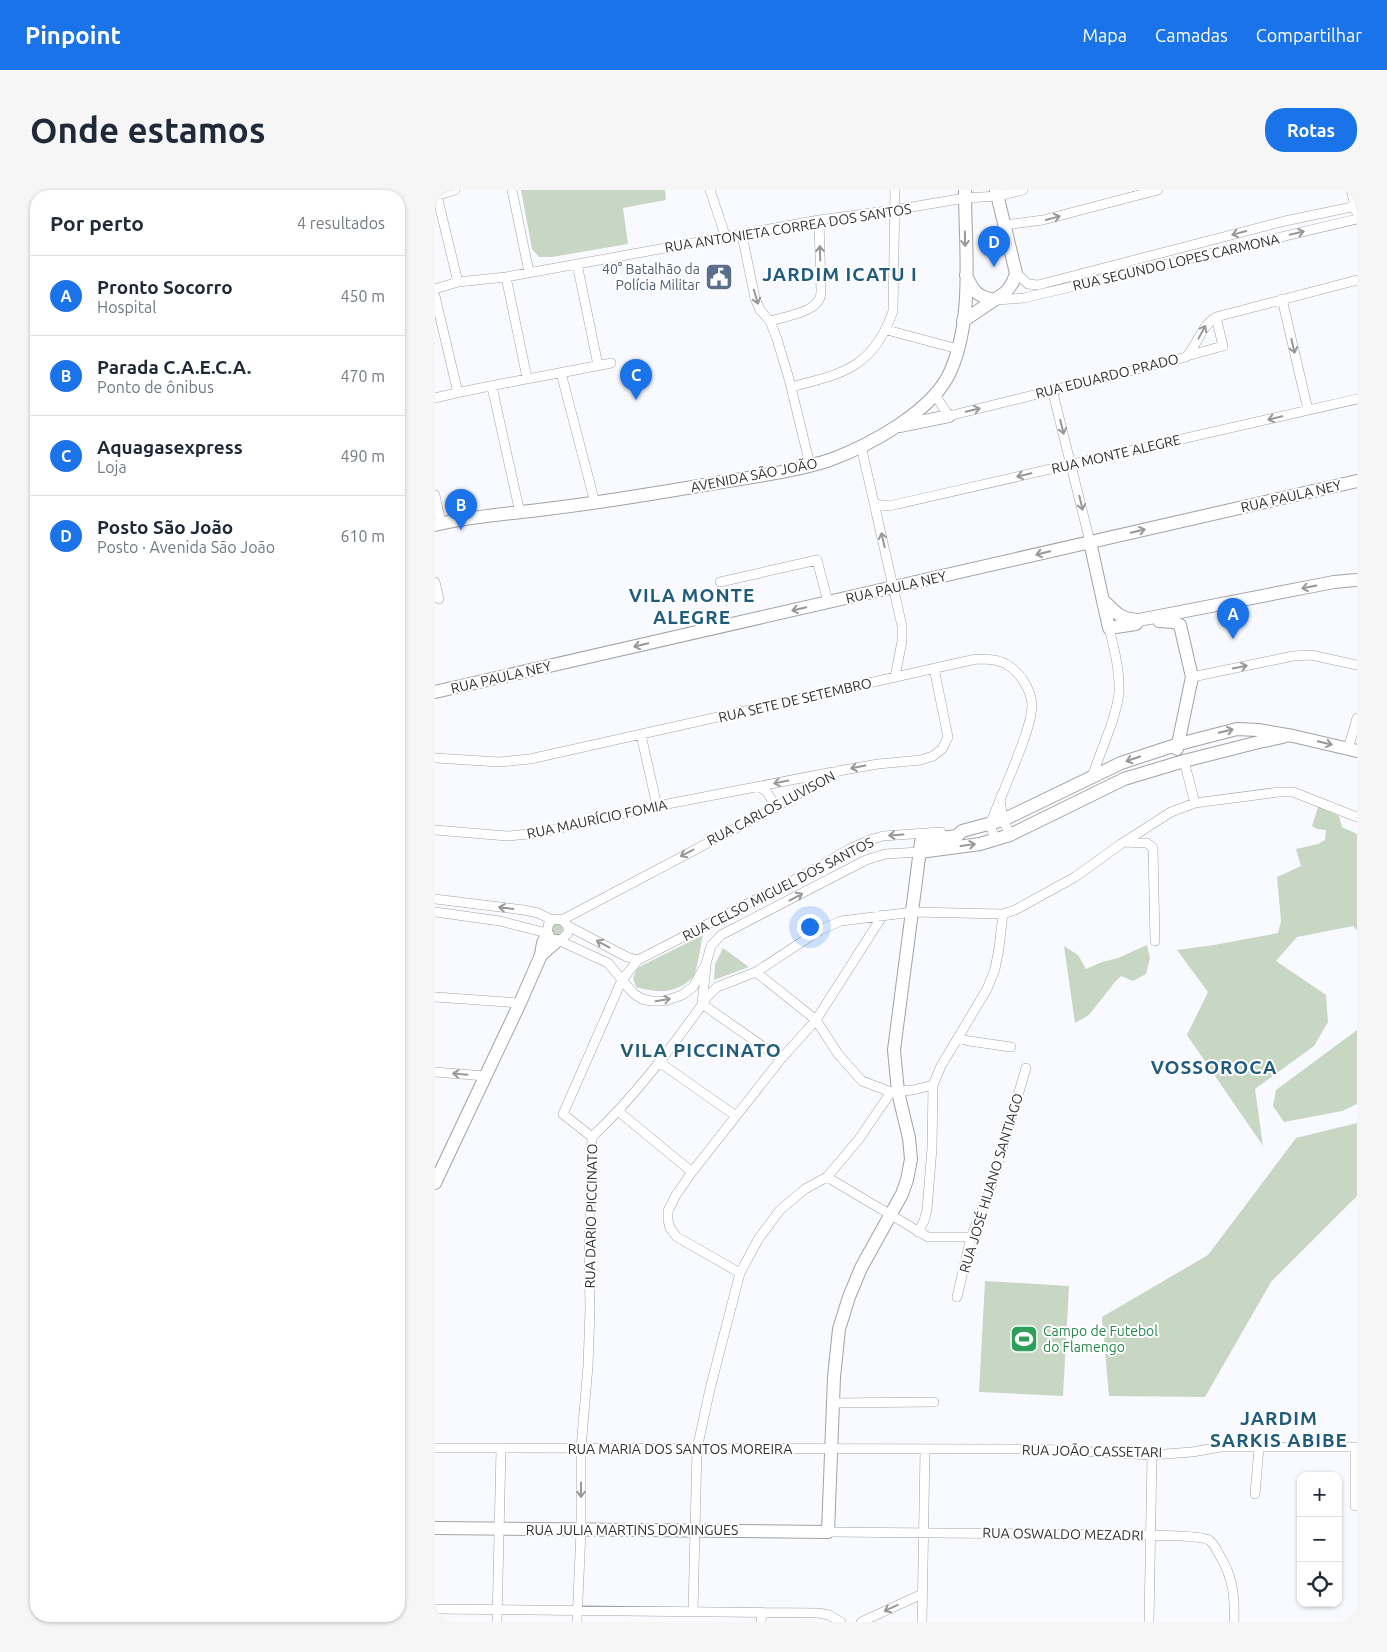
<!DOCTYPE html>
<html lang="pt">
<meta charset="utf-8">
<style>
:root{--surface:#fff;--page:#f6f6f7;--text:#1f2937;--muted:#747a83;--line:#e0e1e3;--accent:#1a73e8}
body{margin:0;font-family:Ubuntu,sans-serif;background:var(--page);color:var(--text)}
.controls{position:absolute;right:15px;bottom:15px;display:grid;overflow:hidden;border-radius:10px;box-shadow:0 1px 4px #0004}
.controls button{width:45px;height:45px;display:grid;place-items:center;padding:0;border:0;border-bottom:1px solid var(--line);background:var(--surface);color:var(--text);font:25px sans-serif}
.you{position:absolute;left:374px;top:736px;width:18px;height:18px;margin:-12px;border:4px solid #fff;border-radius:50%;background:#1a73e8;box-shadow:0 0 0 8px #1a73e833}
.badge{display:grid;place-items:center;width:32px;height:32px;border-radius:50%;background:var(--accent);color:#fff;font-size:16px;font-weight:700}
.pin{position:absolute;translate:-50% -41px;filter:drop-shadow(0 1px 2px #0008)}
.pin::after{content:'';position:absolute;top:26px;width:18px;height:15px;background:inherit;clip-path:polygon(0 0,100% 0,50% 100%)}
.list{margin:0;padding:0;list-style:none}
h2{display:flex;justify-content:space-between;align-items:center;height:65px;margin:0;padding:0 20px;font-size:21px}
h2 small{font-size:16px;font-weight:400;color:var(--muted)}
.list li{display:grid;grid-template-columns:32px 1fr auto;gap:15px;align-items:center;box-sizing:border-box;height:80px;padding:0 20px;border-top:1px solid var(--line)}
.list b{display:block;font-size:19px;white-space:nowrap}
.list p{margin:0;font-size:16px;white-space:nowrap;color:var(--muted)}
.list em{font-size:16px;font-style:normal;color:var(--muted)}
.icon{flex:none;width:28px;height:28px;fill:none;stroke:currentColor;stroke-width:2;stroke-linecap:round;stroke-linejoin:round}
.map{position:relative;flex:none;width:922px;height:1432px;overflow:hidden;border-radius:20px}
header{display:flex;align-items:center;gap:30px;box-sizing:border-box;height:70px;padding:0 25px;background:var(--accent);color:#fff}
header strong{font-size:24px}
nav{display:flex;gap:28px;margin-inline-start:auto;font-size:18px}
.intro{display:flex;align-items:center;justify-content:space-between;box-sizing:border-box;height:120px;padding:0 30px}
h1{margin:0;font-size:35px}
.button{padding:12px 22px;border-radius:20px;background:var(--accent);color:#fff;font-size:18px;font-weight:700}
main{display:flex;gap:30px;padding:0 30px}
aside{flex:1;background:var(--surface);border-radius:20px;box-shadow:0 1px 4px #0004}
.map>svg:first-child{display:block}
.green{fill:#c7d7c4}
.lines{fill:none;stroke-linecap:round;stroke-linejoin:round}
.street-casing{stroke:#a1a2a6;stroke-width:10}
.secondary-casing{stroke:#a1a2a6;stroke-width:14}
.street{stroke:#fff;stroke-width:9}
.secondary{stroke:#fff;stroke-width:12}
.oneway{stroke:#979898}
.labels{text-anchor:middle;stroke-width:4;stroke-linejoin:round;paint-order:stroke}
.street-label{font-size:14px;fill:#2f3032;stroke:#fff}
.service-label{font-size:14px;fill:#4e5e75;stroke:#fff;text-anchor:end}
.leisure-label{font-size:14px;fill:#27864d;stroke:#fff;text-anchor:start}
.district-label{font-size:19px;font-weight:bold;letter-spacing:1px;fill:#205c7c;stroke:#fff}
</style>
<header>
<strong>Pinpoint</strong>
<nav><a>Mapa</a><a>Camadas</a><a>Compartilhar</a></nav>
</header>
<div class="intro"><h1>Onde estamos</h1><a class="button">Rotas</a></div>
<main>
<aside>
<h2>Por perto<small>4 resultados</small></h2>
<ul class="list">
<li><span class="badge">A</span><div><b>Pronto Socorro</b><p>Hospital</p></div><em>450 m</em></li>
<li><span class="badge">B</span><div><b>Parada C.A.E.C.A.</b><p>Ponto de ônibus</p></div><em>470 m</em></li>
<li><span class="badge">C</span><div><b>Aquagasexpress</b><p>Loja</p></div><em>490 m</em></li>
<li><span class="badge">D</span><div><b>Posto São João</b><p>Posto · Avenida São João</p></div><em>610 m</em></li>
</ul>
</aside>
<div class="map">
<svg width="922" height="1432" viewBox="0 0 922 1432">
<rect width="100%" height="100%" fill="#f9faff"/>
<path class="green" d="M 86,0 L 230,0 L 231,10 L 188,18 L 193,54 L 117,67 L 104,67 L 97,59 Z
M 883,617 L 904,626 L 907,637 L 922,644 L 922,740 L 918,736 L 862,747 L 841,771 L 891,805 L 893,832 L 879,856 L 820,899 L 828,956 L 752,845 L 773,802 L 742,760 L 779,755 L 843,743 L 846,731 L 842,687 L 866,676 L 861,659 L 883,654 L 890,650 L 891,640 L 882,639 L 877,636 Z
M 120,732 L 129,735 L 129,744 L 120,748 L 115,738 Z
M 268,745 C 265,757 264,771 260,783 C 259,787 254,791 250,794 C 234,804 219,802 201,797 L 198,788 L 202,778 Z
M 712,755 L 715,768 L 711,784 L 698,791 L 686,786 L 680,792 L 654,825 L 640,833 L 629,756 L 643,765 L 651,779 L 667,772 L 683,768 Z
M 288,758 L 314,777 L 279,790 L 280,774 Z
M 922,840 L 922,914 L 907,921 L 849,932 L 838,916 L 841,900 Z
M 922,933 L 922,1006 L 836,1092 L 770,1207 L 674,1206 L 667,1127 L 773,1065 L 861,948 Z
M 550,1091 L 634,1096 L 628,1206 L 544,1202 Z"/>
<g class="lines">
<g class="street-casing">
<path id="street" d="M 77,0 L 94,82
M 275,0 L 291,48
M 916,0 L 922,24
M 0,6 L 20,0
M 2,6 L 23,92
M 570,35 L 608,30 L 723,0
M 307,45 L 320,108 L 325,120 L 335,131 L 342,149 L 354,189 L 375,275
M 142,74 L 163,175
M 581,83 L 593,94 L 603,95 L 850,31 L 922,16
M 71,87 L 92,188
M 0,99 L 23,92 L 71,87 L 384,30 L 459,20 L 530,8 L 563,6 L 588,0
M 0,106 L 23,203
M 847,109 L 873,220
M 562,110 L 589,108 L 922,29
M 335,131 C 348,127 376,123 383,111 C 386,108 386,104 386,100 L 384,30
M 452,140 L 523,159
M 752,166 L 788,156 L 781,127
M 126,183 L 160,313
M 57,197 L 85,323
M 356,197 C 408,184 439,177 458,121 L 460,0
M 617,199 L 655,352
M 500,205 L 514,226 L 751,167 C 763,154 766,136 781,127 L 922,90
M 0,208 C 58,194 117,185 176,173
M 426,256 L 467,436 L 467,451 L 460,487
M 0,305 L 6,333
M 439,314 L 454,316 L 922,209
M 0,392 L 4,409
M 285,392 L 382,370 L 393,412
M 757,487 L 858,466 L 876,465 L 922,475
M 206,545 L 222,616
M 913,559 L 922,528
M 0,568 L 64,572 L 95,569 L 541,469 C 551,469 563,469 571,474 C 585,482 596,499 597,515 C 597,528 592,540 588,552 C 578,580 566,607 555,634 L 560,650
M 749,571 L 760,613
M 657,587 C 665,562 681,529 684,503 C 685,481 679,458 674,438
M 323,596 L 332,602 L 341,617
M 565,609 L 568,630 L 575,645
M 0,640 L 72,646 L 104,643 L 222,616 L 398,582
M 689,652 L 712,653 L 718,658 L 720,751
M 0,709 L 89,720 L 103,723 L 117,730
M 0,722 L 65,731 L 112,743
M 127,730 L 341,617 L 403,581 L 443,574 L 486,570 L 498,566 L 507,559 L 513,547 L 499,478
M 133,736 L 133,743 L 125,751 L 118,750 L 112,743 L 114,732 L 120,729 L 127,730 L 133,736 L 192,767 L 203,770
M 125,751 L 173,773 L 198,803 L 207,809 L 216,811 L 230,811 L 247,805 L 258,797 L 271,774 L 276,756 L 286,745 L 431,670 L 450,664 L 485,662
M 321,782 L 381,830 L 403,864 L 427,891 L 456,902 L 478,900 L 498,895
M 0,807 L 85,813
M 267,814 L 346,869
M 267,814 L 271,777
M 523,848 L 534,851 L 576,857
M 224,872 L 301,926
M 0,882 L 50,886
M 183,921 L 257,982
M 157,947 L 128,924 L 187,790 L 203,770 L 382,678 L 416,658 L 438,649 L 448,646 L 506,642
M 392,987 L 493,1047 L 536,1047
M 483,1042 L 489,1031 L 492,1020 L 497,958 L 498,895 L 506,876 L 552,799 L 560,779 L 564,758 L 568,724 L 580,720 L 640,687 L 686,654 L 736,622 L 760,613 L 844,602 L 858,602 L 922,627
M 305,1083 L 242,1047 L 235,1038 L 233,1030 L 233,1021 L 241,1005 L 257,982 L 346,869 L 381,830 L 448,725
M 522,1107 L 536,1047 L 554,1003 L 591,878
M 398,1213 L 499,1212
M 920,1257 L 920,1316
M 0,1258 L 604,1259 L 717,1265 L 757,1262 L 786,1257 L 922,1257
M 820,1304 L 824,1258
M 393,1342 L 716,1345 C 728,1346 765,1345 774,1350 C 779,1353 782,1361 785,1366 C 798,1387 800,1407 799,1432
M 0,1419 L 383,1423 L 394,1425 L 406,1432
M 258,1421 L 262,1259 L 275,1199 L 305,1083 L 324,1048 L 345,1020 L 370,999 L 392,987 L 424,949 L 456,902
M 62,1432 L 66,1259
M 142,1432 L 146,1341 L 146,1258 L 153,1176 L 155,1120 L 154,1063 L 157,947 C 201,905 238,856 273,806 L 282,797 L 321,782 L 385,740 L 406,731 L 478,722 L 568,724
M 326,1432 L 327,1422
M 426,1432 L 487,1404
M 487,1432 L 490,1260
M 714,1432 L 717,1265"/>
</g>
<g class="secondary-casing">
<path id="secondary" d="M 531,85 C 538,101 541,106 559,110
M 528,131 L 571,102 L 578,92 L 581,83 L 561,0
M 465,236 L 514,226
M 0,335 C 36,326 75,324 112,319 C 171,312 229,302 287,292 C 323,286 361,281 395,270 C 435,255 499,221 516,180 C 539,126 530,57 530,0
M 655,352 L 674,438 L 701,434
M 669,411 C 681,423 685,429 704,430 L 899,392 L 922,390
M 724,431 L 739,432 L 745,435
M 0,502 L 922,291
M 742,559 L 757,487 L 745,435
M 485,662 L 545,654 L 575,645 L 689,589 L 749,571 L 824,552 L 848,547
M 106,765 L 122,751
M 0,993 L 85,813 L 106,765 L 108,753 L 112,744
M 0,1338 L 393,1342 L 399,1187 L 404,1139 L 414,1107 L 426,1078 L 467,1004 L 472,990 L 476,969 L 474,948 L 463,902 L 459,860 L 486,652 L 490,650 L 522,646 L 527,641 L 568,630 L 686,573 L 744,554 L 802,539 L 823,540 L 858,546 L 922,561"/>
</g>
<use href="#street" class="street"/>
<use href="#secondary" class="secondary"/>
</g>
<defs><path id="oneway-shaft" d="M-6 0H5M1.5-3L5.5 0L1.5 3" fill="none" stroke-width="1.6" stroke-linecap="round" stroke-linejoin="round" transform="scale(1.25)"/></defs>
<g class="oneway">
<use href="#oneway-shaft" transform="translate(618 28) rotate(-15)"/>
<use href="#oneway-shaft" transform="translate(804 43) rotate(165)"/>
<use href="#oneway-shaft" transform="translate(862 43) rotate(-13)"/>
<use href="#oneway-shaft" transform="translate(530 49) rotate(89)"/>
<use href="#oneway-shaft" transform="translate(385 63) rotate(-92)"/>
<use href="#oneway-shaft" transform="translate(321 107) rotate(73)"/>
<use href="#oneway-shaft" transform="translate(767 142) rotate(-62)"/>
<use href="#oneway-shaft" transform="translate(858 156) rotate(77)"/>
<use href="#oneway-shaft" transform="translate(538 220) rotate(-14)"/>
<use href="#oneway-shaft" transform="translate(840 228) rotate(167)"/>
<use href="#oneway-shaft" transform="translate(627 237) rotate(76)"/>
<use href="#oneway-shaft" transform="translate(589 285) rotate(167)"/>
<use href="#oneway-shaft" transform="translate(646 313) rotate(77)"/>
<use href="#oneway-shaft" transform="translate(703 341) rotate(-13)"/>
<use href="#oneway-shaft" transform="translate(448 350) rotate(-103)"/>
<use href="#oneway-shaft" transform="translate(608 363) rotate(167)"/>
<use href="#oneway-shaft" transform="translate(874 397) rotate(169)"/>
<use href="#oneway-shaft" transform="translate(364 419) rotate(167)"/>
<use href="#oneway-shaft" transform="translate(206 455) rotate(167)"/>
<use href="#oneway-shaft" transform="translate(805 477) rotate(-12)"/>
<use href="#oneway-shaft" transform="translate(791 541) rotate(-13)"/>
<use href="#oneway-shaft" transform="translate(890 553) rotate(14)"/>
<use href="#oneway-shaft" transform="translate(698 569) rotate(161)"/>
<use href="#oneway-shaft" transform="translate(423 577) rotate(169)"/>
<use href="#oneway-shaft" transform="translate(346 592) rotate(169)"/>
<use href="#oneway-shaft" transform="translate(461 645) rotate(176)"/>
<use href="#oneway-shaft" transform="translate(533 655) rotate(-8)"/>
<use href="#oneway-shaft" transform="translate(252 663) rotate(153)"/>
<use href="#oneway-shaft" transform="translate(361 707) rotate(-28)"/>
<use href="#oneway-shaft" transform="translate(71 718) rotate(-173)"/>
<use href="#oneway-shaft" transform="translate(168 754) rotate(-152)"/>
<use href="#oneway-shaft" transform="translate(228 810) rotate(-9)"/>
<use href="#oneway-shaft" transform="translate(25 884) rotate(-175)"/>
<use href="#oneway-shaft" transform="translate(146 1300) rotate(90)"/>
<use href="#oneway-shaft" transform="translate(456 1418) rotate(155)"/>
</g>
<defs>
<g id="civic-square" transform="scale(1.4375)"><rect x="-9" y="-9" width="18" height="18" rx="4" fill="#5c6f8a" stroke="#fff"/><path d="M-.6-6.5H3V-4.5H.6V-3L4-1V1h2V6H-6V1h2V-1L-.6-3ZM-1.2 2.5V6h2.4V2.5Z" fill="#fff"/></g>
<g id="stadium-square" transform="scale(1.4375)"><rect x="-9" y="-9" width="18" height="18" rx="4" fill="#2e9e5b" stroke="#fff"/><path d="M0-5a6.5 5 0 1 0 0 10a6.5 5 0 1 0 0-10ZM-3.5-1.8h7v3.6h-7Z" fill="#fff"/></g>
</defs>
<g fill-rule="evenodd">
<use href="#civic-square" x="284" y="87"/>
<use href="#stadium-square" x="589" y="1149"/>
</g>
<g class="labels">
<g class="street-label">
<text transform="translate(353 38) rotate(-9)" y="5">RUA ANTONIETA CORREA DOS SANTOS</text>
<text transform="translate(741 72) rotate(-13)" y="5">RUA SEGUNDO LOPES CARMONA</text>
<text transform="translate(672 186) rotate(-14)" y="5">RUA EDUARDO PRADO</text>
<text transform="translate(681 264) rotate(-13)" y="5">RUA MONTE ALEGRE</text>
<text transform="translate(319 285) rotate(-11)" y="5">AVENIDA SÃO JOÃO</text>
<text transform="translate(856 306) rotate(-13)" y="5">RUA PAULA NEY</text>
<text transform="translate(461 397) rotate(-13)" y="5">RUA PAULA NEY</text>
<text transform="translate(66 487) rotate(-13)" y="5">RUA PAULA NEY</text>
<text transform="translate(360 510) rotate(-13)" y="5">RUA SETE DE SETEMBRO</text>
<text transform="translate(336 618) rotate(-28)" y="5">RUA CARLOS LUVISON</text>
<text transform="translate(162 629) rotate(-12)" y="5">RUA MAURÍCIO FOMIA</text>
<text transform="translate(343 699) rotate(-27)" y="5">RUA CELSO MIGUEL DOS SANTOS</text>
<text transform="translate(556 993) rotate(-73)" y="5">RUA JOSÉ HIJANO SANTIAGO</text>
<text transform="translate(156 1026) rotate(-89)" y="5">RUA DARIO PICCINATO</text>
<text x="245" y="1264">RUA MARIA DOS SANTOS MOREIRA</text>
<text transform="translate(657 1261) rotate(1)" y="5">RUA JOÃO CASSETARI</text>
<text x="197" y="1345">RUA JULIA MARTINS DOMINGUES</text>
<text transform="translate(628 1344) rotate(1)" y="5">RUA OSWALDO MEZADRI</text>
</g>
<g class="service-label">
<text x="265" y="84">40° Batalhão da<tspan x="265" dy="16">Polícia Militar</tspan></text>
</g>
<g class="leisure-label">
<text x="608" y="1146">Campo de Futebol<tspan x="608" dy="16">do Flamengo</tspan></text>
</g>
<g class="district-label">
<text x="405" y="91">JARDIM ICATU I</text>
<text x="257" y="412">VILA MONTE<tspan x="257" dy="22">ALEGRE</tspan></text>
<text x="266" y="867">VILA PICCINATO</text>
<text x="779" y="884">VOSSOROCA</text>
<text x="844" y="1235">JARDIM<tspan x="844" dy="22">SARKIS ABIBE</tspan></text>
</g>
</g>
</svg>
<div class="controls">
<button>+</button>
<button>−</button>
<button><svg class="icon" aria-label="locate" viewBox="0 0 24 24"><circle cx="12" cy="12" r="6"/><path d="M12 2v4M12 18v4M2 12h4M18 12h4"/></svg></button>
</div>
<div class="you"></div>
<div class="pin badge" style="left:798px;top:449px">A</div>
<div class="pin badge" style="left:26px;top:340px">B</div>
<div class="pin badge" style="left:201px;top:210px">C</div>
<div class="pin badge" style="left:559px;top:77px">D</div>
</div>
</main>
